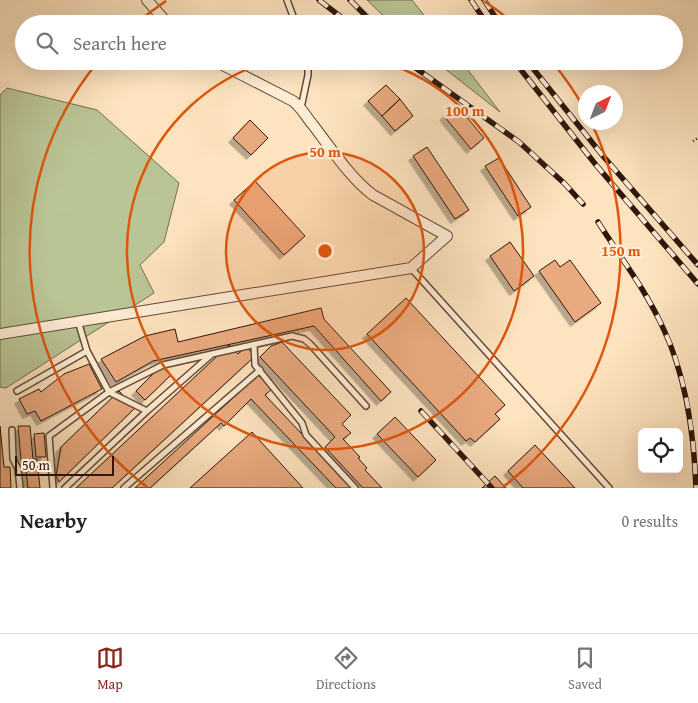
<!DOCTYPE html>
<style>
:root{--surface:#fff;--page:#f2f2f2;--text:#202124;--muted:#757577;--line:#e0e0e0;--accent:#8f2418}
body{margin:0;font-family:"Gentium Book Plus",serif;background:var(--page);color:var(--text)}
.controls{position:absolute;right:15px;bottom:15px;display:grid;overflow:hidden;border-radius:8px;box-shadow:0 5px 20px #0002}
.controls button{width:45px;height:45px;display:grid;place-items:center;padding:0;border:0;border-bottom:1px solid var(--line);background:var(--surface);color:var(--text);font:25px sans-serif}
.compass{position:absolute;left:578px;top:85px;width:45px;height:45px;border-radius:50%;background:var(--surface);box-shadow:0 5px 20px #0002;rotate:42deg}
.scale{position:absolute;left:15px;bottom:12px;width:99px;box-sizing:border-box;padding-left:5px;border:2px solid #2e170c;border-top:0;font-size:14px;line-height:18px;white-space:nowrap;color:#2e170c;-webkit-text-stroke:4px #feedd5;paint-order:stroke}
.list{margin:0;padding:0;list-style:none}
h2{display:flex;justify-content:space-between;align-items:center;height:65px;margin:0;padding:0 20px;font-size:21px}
h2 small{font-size:16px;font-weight:400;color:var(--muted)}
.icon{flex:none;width:28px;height:28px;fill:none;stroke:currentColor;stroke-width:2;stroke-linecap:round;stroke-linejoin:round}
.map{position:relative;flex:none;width:698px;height:488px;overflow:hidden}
.search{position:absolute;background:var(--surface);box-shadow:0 5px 20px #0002;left:15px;right:15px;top:15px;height:55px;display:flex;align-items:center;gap:12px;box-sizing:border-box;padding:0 18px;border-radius:28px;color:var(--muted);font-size:19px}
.sheet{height:145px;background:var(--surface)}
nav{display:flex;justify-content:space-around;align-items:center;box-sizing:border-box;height:70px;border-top:1px solid var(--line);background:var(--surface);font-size:14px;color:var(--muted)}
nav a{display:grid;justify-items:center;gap:2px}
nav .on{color:var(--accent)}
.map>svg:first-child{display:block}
.green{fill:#bac596;stroke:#746e51}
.building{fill:#eaaa7f;stroke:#2e170c;filter:url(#shadow)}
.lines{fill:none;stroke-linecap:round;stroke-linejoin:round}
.lane-casing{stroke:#624a39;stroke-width:8}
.street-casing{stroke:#624a39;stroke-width:12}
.path{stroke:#2e170c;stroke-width:2.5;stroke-dasharray:1 2.5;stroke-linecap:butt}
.lane{stroke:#feedd5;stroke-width:5}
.street{stroke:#feedd5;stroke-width:10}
.rail-casing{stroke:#2e170c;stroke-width:5.5}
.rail{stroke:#feedd5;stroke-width:4;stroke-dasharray:11;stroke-linecap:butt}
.ring{fill:none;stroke:#df560c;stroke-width:2.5}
.centre{fill:#df560c;stroke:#feedd5;stroke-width:2.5}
.ring-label{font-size:15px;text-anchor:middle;font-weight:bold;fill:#df560c;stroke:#feedd5;stroke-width:5;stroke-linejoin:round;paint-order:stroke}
</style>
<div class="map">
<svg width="698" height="488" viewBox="0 0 698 488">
<defs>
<filter id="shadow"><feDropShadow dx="-4.5" dy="4.5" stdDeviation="0" flood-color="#0004"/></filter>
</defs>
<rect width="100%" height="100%" fill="#fde3bf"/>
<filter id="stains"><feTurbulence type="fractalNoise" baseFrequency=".004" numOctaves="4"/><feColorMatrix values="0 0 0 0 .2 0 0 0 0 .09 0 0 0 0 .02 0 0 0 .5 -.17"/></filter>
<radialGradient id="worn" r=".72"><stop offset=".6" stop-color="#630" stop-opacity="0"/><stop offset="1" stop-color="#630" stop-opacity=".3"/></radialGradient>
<path class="green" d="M 367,0 L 412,0 L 431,24 L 392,24 Z
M 435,61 L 461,61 L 500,112 Z
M 7,88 L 97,110 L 179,183 L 164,242 L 140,265 L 154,293 L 6,388 L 0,387 L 0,95 Z"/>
<path class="building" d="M 386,85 L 400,99 L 382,116 L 368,101 Z
M 400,99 L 413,116 L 395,131 L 382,116 Z
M 457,105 L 484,138 L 471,149 L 444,116 Z
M 250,120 L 268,138 L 251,155 L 233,138 Z
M 427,147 L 469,210 L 455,219 L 413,156 Z
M 499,158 L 531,207 L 518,216 L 485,166 Z
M 255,181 L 305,236 L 284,255 L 234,200 Z
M 510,242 L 534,276 L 514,291 L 490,256 Z
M 555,260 L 560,267 L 570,260 L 601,303 L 575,322 L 539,271 Z
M 406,298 L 505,405 L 495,414 L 500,419 L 475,442 L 470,438 L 466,441 L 367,334 Z
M 321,308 L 324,319 L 391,392 L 381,401 L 314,326 L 153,361 L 116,382 L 101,359 L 145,336 L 175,329 L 178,342 Z
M 282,342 L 351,415 L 342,424 L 351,433 L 343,439 L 360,457 L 358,458 L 367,468 L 365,470 L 382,488 L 363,488 L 325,447 L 335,437 L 260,357 L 271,346 Z
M 229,345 L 238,354 L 246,347 L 255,356 L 112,488 L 76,488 Z
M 89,364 L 102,389 L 41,421 L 35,411 L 27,414 L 19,399 L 39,389 L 41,392 L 64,374 Z
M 161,366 L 171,375 L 145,400 L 136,391 Z
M 258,375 L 272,389 L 265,395 L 353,488 L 336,488 L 251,399 L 224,426 L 221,423 L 150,488 L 135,488 Z
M 119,391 L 135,408 L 59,482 L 56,476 L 61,447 Z
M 395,417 L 436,460 L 418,477 L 377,434 Z
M 0,426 L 4,467 L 10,467 L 11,488 L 0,488 Z
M 18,426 L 30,426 L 33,459 L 37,459 L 40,488 L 28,488 L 25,461 L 21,460 Z
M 252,432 L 303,488 L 190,488 Z
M 44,433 L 46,457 L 36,457 L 34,434 Z
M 535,445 L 575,488 L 523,488 L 508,471 Z
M 495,476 L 506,488 L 482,488 Z"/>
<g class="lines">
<g class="lane-casing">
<path id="lane" d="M 287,0 L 296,24
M 301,108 L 308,75 L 308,61
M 411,268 L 609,488
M 254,345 L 255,365 L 302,423 L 306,435 L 355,488
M 17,391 L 87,351
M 109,392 L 163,365 L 292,336 L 304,339 L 310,344 L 366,406
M 109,392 L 147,411
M 12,430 L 13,459 L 18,469 L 20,488
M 53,488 L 49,436 L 109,392 L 87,351 L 78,321
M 65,488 L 147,411 L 212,354
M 124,488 L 260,370"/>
</g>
<g class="street-casing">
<path id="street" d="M 147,0 L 168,24
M 0,334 L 411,268 L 447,236 L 373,195 C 351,179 330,147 313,125 C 306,117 302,108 293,101 L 215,61"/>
</g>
<path class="path" d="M 693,141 L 698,138"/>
<use href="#lane" class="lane"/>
<use href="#street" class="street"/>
<g class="rail-casing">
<path id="rail" d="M 319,0 L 350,24
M 350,0 L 374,24
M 471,0 L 487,24
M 484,0 L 500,24
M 406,61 L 519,142 L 565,184 L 583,204
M 514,61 L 596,165 L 698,284
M 527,61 L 603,156 L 698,265
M 598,222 C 621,258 647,292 664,330 C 687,379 694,435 696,488
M 421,411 L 492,488"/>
</g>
<use href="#rail" class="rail"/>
</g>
<circle cx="325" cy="251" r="99" fill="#df560c" fill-opacity=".12"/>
<g class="ring">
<circle cx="325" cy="251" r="99"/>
<path d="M383 62A198 198 0 1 1 267 62"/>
<path d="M147 487A296 296 0 0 1 97 63M137 23A296 296 0 0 1 166 1M484 1A296 296 0 0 1 513 23M553 63A296 296 0 0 1 585 110M592 124A296 296 0 0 1 503 487"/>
</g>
<circle cx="325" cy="251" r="8" class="centre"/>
<g class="ring-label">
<text x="465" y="116">100 m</text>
<text x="325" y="157">50 m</text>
<text x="621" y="256">150 m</text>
</g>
<rect width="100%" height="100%" filter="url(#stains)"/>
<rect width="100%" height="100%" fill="url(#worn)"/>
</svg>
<div class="controls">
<button><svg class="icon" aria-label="locate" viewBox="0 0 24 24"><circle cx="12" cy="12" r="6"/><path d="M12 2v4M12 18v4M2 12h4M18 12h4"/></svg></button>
</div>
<svg class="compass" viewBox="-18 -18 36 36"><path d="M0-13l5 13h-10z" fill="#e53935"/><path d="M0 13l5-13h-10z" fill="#757577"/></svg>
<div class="scale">50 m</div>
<div class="search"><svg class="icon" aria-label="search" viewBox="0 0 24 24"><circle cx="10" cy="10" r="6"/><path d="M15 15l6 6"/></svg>Search here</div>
</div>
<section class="sheet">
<h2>Nearby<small>0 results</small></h2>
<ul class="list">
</ul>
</section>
<nav>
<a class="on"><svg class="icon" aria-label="map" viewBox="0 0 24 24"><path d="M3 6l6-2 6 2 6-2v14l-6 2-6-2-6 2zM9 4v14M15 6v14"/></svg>Map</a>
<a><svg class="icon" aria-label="directions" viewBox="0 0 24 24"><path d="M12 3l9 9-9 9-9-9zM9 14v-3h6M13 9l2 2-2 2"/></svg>Directions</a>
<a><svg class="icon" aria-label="saved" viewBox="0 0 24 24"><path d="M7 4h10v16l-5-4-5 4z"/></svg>Saved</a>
</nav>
